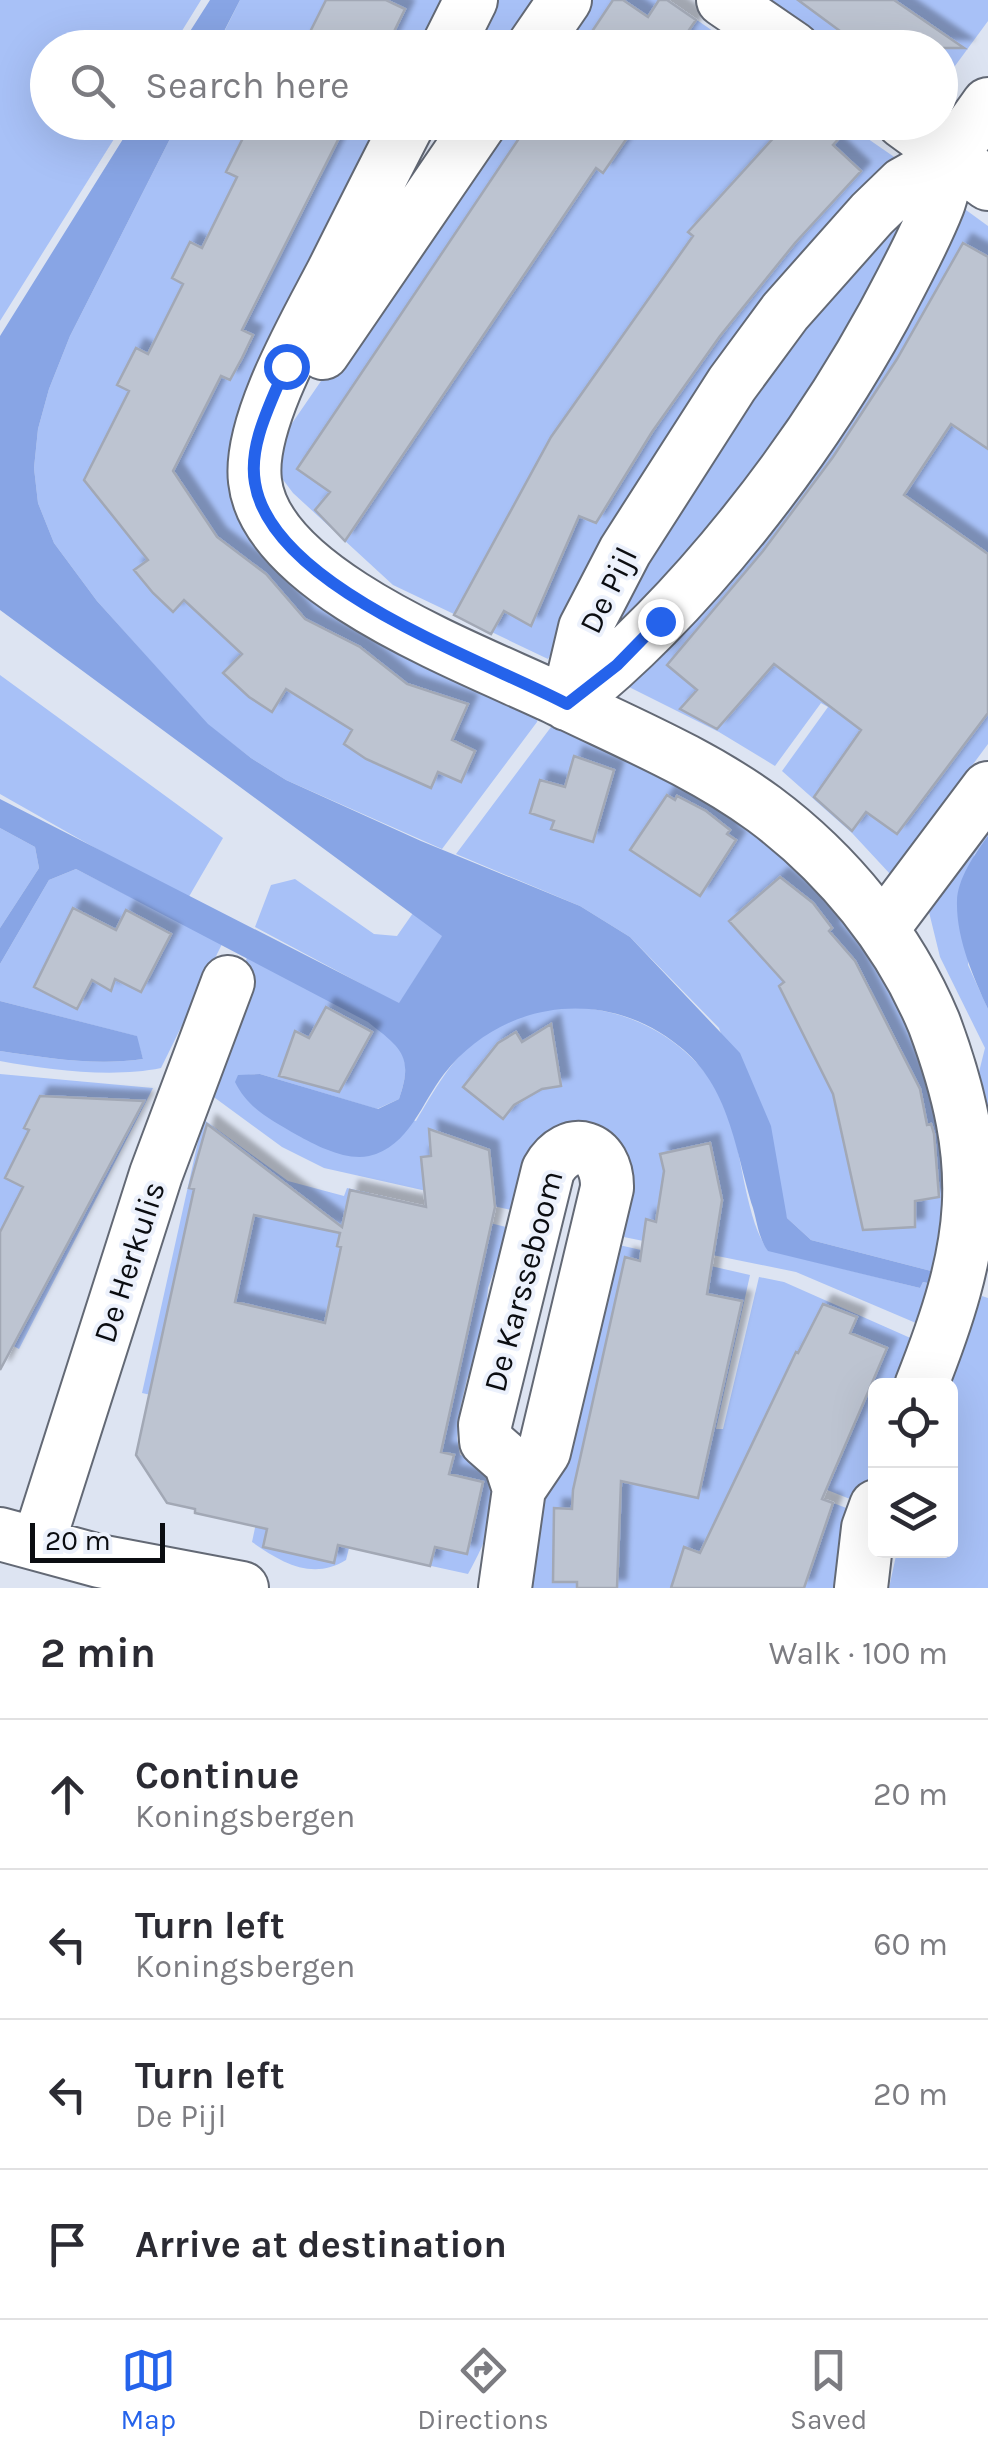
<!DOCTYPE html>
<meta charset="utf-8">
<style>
:root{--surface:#fff;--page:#f2f2f3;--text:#2b2b33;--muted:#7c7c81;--line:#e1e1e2;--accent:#2563eb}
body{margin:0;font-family:Karla,sans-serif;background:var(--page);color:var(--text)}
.controls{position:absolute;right:30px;bottom:30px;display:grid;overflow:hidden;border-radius:15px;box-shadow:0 10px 40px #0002}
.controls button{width:90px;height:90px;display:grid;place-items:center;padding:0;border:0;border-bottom:2px solid var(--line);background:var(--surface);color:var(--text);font:50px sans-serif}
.scale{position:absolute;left:30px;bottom:25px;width:135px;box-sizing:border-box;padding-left:10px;border:5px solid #0b0d11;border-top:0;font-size:28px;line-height:35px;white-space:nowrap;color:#0b0d11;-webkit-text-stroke:8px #ecf1fc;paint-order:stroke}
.stop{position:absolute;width:30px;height:30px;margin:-22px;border:8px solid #2563eb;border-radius:50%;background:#fff}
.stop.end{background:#2563eb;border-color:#fff;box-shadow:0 2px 10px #0008}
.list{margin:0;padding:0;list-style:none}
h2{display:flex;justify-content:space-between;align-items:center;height:130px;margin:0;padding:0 40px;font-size:42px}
h2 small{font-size:32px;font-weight:400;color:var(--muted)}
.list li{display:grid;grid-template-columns:65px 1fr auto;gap:30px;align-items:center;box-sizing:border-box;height:150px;padding:0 40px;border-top:2px solid var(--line)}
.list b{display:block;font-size:38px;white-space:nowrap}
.list p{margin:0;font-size:32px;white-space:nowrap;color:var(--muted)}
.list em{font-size:32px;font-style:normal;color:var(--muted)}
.icon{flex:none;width:55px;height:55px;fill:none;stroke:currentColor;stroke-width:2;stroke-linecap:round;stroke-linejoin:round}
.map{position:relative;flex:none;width:988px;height:1588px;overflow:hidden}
.search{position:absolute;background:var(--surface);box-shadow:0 10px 40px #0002;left:30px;right:30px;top:30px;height:110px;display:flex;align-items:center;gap:25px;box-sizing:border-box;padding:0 35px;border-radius:55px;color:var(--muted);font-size:38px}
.sheet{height:730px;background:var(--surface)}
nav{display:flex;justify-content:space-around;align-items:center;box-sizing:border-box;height:140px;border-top:2px solid var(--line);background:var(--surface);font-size:28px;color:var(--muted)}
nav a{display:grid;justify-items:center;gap:5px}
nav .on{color:var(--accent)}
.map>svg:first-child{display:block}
.green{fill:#a8c1f7}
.water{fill:#88a5e5}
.building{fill:#bdc4d1;stroke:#a2a8b5;stroke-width:2.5;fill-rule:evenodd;filter:url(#shadow)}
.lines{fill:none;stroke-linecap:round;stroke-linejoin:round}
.street-casing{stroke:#636975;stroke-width:56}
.street{stroke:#fff;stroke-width:52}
.route{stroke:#2563eb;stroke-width:12}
.labels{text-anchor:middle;stroke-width:8;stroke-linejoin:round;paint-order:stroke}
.street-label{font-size:32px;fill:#0b0d11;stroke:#ecf1fc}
</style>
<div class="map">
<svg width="988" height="1588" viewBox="0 0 988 1588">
<defs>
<filter id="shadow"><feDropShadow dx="9" dy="-9" stdDeviation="2.5" flood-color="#0004"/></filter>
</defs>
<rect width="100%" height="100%" fill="#dde4f2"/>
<path class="green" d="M 0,0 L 201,0 L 172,47 L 48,48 L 48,122 L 124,123 L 0,321 Z
M 240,0 L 448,0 L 424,47 L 216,48 Z
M 487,0 L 537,0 L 506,47 L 463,48 Z
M 581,0 L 668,0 L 736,47 L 549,48 Z
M 760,0 L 988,0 L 988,21 L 941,85 L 940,48 L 833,47 Z
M 178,123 L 386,123 L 238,490 L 538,716 L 537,722 L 442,849 L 286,780 L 251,758 L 208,725 L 97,601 L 54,543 L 38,503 L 34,468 L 38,429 L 49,389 L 70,336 Z
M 498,123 L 845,123 L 903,163 L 616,541 L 548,659 L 393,585 L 293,493 L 281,477 L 284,435 Z
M 917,200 L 844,362 L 632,633 L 597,629 L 725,414 Z
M 955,202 L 988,226 L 988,744 L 891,875 L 852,833 L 782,771 L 828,707 L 821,703 L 775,766 L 719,732 L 617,681 Z
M 0,675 L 223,838 L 187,900 L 0,794 Z
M 554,723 L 762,826 L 854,919 L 910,1012 L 960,1183 L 935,1272 L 811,1240 L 787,1218 L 719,1028 L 630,937 L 580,906 L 456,854 Z
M 988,826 L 988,836 L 974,855 L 968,965 L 988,1009 L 988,1118 L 978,1076 L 985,1048 L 940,957 L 928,908 Z
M 0,828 L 35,847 L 39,868 L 0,928 Z
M 76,869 L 222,944 L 161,1068 C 114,1078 47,1070 0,1061 L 0,1051 C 47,1058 96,1066 143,1059 L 136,1036 L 0,1001 L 0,964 L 49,880 Z
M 295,879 L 374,934 L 397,936 L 413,913 L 443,935 L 399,1004 L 255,927 L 271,885 Z
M 247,957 C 280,975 378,1019 398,1046 C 410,1063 405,1081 399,1099 L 377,1109 L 260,1074 L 238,1076 L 416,1121 C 434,1091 451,1059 480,1037 C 563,974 691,1018 728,1112 C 741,1148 746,1222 768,1250 L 920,1288 L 923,1282 L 946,1288 L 930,1329 L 796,1272 L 609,1234 L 587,1126 L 559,1125 L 537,1142 L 516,1211 L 324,1168 L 282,1147 L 211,1095 Z
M 0,1074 L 153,1088 L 19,1349 L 0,1339 Z
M 203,1119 L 288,1181 L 344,1196 L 347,1188 L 370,1193 L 322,1399 L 332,1401 L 378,1195 L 510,1228 L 488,1288 L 484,1338 L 467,1379 L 461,1405 L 457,1438 L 460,1455 L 490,1463 C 501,1506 489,1536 468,1574 L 349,1548 L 346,1560 C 312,1581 281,1562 252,1542 L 277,1424 L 142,1393 Z
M 606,1242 L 750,1275 L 716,1429 L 723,1429 L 759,1277 L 784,1282 L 924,1344 L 907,1385 L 876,1386 L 875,1465 L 860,1503 L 752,1460 L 748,1471 L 857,1512 L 836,1588 L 526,1588 L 528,1542 Z
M 982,1296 L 988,1298 L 988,1588 L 889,1588 L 897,1551 L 950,1550 L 950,1385 Z"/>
<path class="water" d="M 210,0 L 240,0 L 216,47 L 180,47 Z
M 133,123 L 178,123 L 70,336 L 49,389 L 38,429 L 34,468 L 38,503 L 54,543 L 97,601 L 208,724 L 251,758 L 286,780 L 421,841 L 580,906 L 630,937 L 740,1053 L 771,1126 L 787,1218 L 811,1240 L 935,1272 L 932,1284 L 923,1282 L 920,1288 L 768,1251 C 759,1239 757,1222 753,1208 C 735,1150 730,1086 679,1046 C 605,986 502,1000 444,1074 C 422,1102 409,1147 369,1156 C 346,1161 317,1146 297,1135 C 272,1120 248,1109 235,1082 L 238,1075 L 260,1074 L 378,1109 L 399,1099 C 414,1056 401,1048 368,1022 L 76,869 L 49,880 L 0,964 L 0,928 L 39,868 L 35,847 L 0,828 L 0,799 L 399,1003 L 442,936 L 0,610 L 0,336 Z
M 988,836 L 988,1009 C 973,976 956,938 957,901 C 957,880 975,853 988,836 Z
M 0,1001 L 137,1036 L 143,1059 C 96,1066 47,1058 0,1051 Z"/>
<path class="building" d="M 326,0 L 386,0 L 405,9 L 386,48 L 302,48 Z
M 613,0 L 623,0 L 648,17 L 659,0 L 667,0 L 696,20 L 682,40 L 692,48 L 581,48 Z
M 798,0 L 894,0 L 964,48 L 863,48 Z
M 251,122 L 347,122 L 242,330 L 253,335 L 242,358 L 230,380 L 221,376 L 173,471 L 217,537 L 266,574 L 305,619 L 360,647 L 407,684 L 468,704 L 452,740 L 475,751 L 461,782 L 438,772 L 431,788 L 366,759 L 344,744 L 352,730 L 286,689 L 272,712 L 249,697 L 223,673 L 242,654 L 184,600 L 173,612 L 153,593 L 134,570 L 148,560 L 84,480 L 129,391 L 117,385 L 136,348 L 148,354 L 183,284 L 172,278 L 190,242 L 202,248 L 237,177 L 226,172 Z
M 530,122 L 638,122 L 603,173 L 596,168 L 345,541 L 315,510 L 330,492 L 297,469 Z
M 788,122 L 854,122 L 833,145 L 861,171 L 795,243 L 720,336 L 652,432 L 596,523 L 579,516 L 531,626 L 504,611 L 491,634 L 454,615 L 551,437 L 693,236 L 688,232 Z
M 963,243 L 988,257 L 988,449 L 951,424 L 904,495 L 988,554 L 988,713 L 897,834 L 866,812 L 852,831 L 814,797 L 861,730 L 774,664 L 717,729 L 680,709 L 697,690 L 667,665 L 763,551 L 833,457 L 897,359 Z
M 574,756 L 614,770 L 593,842 L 551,829 L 554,821 L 530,813 L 540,780 L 565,787 Z
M 667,795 L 675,800 L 677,796 L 706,811 L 730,830 L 727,834 L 736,840 L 700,896 L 630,850 Z
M 780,877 L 813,903 L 832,928 L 829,931 L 855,961 L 920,1089 L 927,1125 L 931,1124 L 934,1134 L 939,1197 L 915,1201 L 915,1227 L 863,1230 L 833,1094 L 779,986 L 784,982 L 729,921 Z
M 73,908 L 116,930 L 126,910 L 171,934 L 141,992 L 115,979 L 111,991 L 92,980 L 77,1009 L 34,987 Z
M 326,1007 L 372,1032 L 339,1092 L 279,1076 L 295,1031 L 309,1038 Z
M 551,1024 L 561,1086 L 542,1089 L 514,1105 L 503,1119 L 463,1087 L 498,1043 L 516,1032 L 522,1042 Z
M 40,1096 L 144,1101 L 0,1370 L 0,1232 L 23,1187 L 5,1178 L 29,1130 L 24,1128 Z
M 207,1124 L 342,1227 L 350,1190 L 426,1207 L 421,1157 L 431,1156 L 429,1129 L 489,1150 L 495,1207 L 441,1452 L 454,1455 L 449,1474 L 483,1482 L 467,1554 L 435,1547 L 430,1566 L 338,1545 L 334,1563 L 263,1547 L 267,1529 L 195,1513 L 195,1509 L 167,1503 L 136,1455 L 194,1189 L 189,1188 ZM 254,1215 L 340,1233 L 337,1246 L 341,1247 L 325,1323 L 235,1302 Z
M 710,1143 L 722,1200 L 707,1294 L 742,1301 L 698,1498 L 621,1481 L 617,1588 L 577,1588 L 577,1582 L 553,1582 L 554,1508 L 572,1509 L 573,1490 L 625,1257 L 640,1261 L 646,1219 L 656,1222 L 664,1171 L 660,1154 Z
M 823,1304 L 857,1317 L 850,1333 L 887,1348 L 822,1499 L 833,1503 L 804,1588 L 671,1588 L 684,1547 L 700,1553 L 796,1352 L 798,1353 Z"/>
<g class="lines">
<g class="street-casing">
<path id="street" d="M 723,0 L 793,48
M 447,48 L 471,0
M 532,48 L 565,0
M 409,122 C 383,172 358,222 333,272 C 306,324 248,423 255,481 C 266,583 477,660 558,699 C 628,733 701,763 764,809 C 838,864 899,939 934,1023 C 988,1168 977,1245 921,1386
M 903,122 L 988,184
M 323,353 L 481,122
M 567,704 C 691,606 808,454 884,315 C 903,279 923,243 938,205 C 944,189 946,170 954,154 C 963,137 977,120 988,104
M 567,704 L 585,628 L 625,551 L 732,384 L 785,312 L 872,214 L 903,184 L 953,156
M 883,928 L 988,788
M 0,1534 L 99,1561 L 242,1588
M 38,1544 L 156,1174 L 228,982
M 505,1588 L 519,1489 L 544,1452 L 607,1188 C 608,1145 569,1133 548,1170 L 485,1425 L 486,1441 L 510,1462 L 519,1489
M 861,1588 L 868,1528 L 876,1506"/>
</g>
<use href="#street" class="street"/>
</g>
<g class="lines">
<path class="route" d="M 286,366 C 272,401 248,444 255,483 C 272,588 484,660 567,704 L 617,665 L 660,621"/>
</g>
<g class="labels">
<g class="street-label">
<text transform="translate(608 590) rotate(-64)" y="11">De Pijl</text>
<text transform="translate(129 1262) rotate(-72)" y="11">De Herkulis</text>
<text transform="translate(523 1281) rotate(-75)" y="11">De Karsseboom</text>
</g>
</g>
</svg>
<div class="controls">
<button><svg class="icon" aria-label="locate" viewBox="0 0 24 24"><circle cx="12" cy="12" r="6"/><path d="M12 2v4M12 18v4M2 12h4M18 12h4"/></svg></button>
<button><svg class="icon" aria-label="layers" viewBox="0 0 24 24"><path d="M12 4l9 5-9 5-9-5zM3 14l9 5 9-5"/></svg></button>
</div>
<div class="scale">20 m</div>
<div class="stop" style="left:286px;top:366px"></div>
<div class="stop end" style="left:660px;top:621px"></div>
<div class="search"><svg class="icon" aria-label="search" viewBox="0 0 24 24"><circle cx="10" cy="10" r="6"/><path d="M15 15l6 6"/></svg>Search here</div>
</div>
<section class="sheet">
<h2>2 min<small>Walk · 100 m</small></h2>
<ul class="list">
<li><svg class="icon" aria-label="ahead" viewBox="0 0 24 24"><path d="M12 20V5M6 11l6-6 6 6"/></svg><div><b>Continue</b><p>Koningsbergen</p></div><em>20 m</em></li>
<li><svg class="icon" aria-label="left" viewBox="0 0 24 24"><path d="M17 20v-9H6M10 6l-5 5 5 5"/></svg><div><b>Turn left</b><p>Koningsbergen</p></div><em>60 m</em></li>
<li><svg class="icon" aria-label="left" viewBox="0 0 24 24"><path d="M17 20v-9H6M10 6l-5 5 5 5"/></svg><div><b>Turn left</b><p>De Pijl</p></div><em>20 m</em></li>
<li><svg class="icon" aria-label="arrive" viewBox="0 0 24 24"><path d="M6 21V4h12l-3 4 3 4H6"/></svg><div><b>Arrive at destination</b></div></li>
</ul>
</section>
<nav>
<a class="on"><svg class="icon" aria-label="map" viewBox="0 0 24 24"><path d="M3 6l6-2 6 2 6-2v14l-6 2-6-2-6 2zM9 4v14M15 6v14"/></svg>Map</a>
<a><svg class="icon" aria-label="directions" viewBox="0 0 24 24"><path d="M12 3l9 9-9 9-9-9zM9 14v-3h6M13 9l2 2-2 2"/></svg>Directions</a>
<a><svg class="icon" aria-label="saved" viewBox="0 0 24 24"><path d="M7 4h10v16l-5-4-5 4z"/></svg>Saved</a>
</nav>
